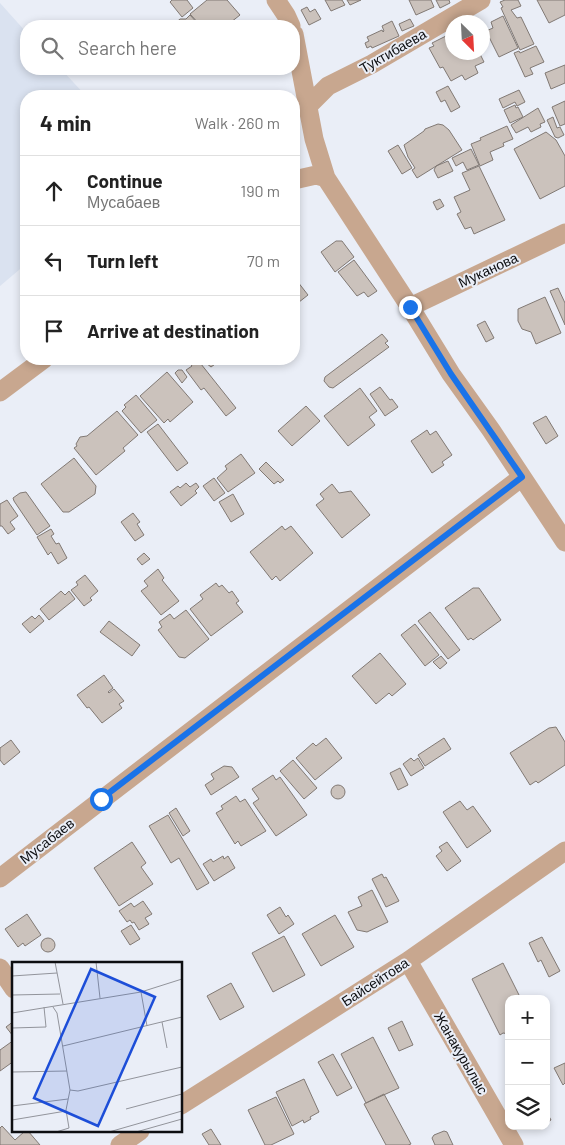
<!DOCTYPE html>
<meta charset="utf-8">
<style>
:root{--surface:#fff;--page:#f2f2f2;--text:#222;--muted:#767676;--line:#e0e0e0}
body{margin:0;font-family:Barlow,sans-serif;background:var(--page);color:var(--text)}
.controls{position:absolute;right:15px;bottom:15px;display:grid;overflow:hidden;border-radius:10px;box-shadow:0 2px 8px #0003}
.controls button{width:45px;height:45px;display:grid;place-items:center;padding:0;border:0;border-bottom:1px solid var(--line);background:var(--surface);color:var(--text);font:25px sans-serif}
.compass{position:absolute;left:445px;top:15px;width:45px;height:45px;border-radius:50%;background:var(--surface);box-shadow:0 2px 8px #0003;rotate:156deg}
.stop{position:absolute;width:15px;height:15px;margin:-11px;border:4px solid #1a73e8;border-radius:50%;background:#fff}
.stop.end{background:#1a73e8;border-color:#fff;box-shadow:0 1px 5px #0008}
.list{margin:0;padding:0;list-style:none}
h2{display:flex;justify-content:space-between;align-items:center;height:65px;margin:0;padding:0 20px;font-size:21px}
h2 small{font-size:16px;font-weight:400;color:var(--muted)}
.list li{display:grid;grid-template-columns:32px 1fr auto;gap:15px;align-items:center;box-sizing:border-box;height:70px;padding:0 20px;border-top:1px solid var(--line)}
.list b{display:block;font-size:19px;white-space:nowrap}
.list p{margin:0;font-size:16px;white-space:nowrap;color:var(--muted)}
.list em{font-size:16px;font-style:normal;color:var(--muted)}
.icon{flex:none;width:28px;height:28px;fill:none;stroke:currentColor;stroke-width:2;stroke-linecap:round;stroke-linejoin:round}
.map{position:relative;flex:none;width:565px;height:1145px;overflow:hidden}
.search{position:absolute;background:var(--surface);box-shadow:0 2px 8px #0003;left:20px;top:20px;width:280px;height:55px;display:flex;align-items:center;gap:12px;box-sizing:border-box;padding:0 18px;border-radius:20px;color:var(--muted);font-size:19px}
.panel{position:absolute;background:var(--surface);box-shadow:0 2px 8px #0003;left:20px;top:90px;width:280px;height:275px;border-radius:20px}
.map>svg:first-child{display:block}
.built{fill:#dae2f0}
.building{fill:#cbc2bc;stroke:#817974}
.lines{fill:none;stroke-linecap:round;stroke-linejoin:round}
.minor{stroke:#c8a78f;stroke-width:19}
.route{stroke:#1a73e8;stroke-width:6}
.labels{text-anchor:middle;stroke-width:4;stroke-linejoin:round;paint-order:stroke}
.street-label{font-size:14px;fill:#0d0e11;stroke:#eaeef7}
.inset-road{fill:none;stroke:#92949b;stroke-width:1}
.view{fill:#1d4ed8;fill-opacity:0.15;stroke:#1d4ed8;stroke-width:2.5}
.inset-edge{fill:none;stroke:#0d0e11;stroke-width:2.5}
</style>
<div class="map">
<svg width="565" height="1145" viewBox="0 0 565 1145">
<rect width="100%" height="100%" fill="#eaeef7"/>
<path class="built" d="M 0,3 L 26,32 L 26,69 L 61,69 L 86,96 L 26,96 L 26,264 L 0,286 Z"/>
<path class="building" d="M 172,0 L 187,0 L 193,8 L 182,17 L 170,2 Z
M 207,0 L 227,0 L 240,15 L 226,26 L 201,26 L 190,14 Z
M 325,0 L 342,0 L 345,5 L 331,11 Z
M 347,0 L 361,0 L 350,5 Z
M 409,0 L 431,0 L 434,7 L 416,15 Z
M 436,0 L 449,0 L 450,3 L 440,8 Z
M 505,0 L 518,0 L 521,6 L 511,10 L 517,18 L 521,17 L 534,44 L 520,50 L 501,8 L 503,7 L 500,2 Z
M 537,0 L 565,0 L 565,15 L 549,23 Z
M 307,7 L 310,12 L 315,9 L 321,19 L 309,25 L 301,10 Z
M 190,15 L 200,26 L 172,26 L 180,19 L 186,19 Z
M 503,16 L 518,48 L 499,57 L 486,31 L 493,28 L 491,22 Z
M 410,19 L 414,26 L 402,31 L 399,24 Z
M 392,21 L 399,36 L 372,48 L 371,46 L 367,48 L 365,43 L 369,41 L 367,37 L 382,30 L 383,32 L 384,31 L 382,26 Z
M 452,33 L 452,52 L 479,52 L 484,62 L 475,66 L 478,73 L 465,80 L 462,75 L 451,81 L 443,67 L 440,68 L 429,48 L 434,46 L 432,43 Z
M 536,46 L 544,62 L 530,68 L 533,74 L 525,77 L 514,53 L 519,51 L 520,53 Z
M 565,65 L 565,83 L 551,89 L 545,73 Z
M 448,86 L 460,107 L 451,112 L 445,100 L 441,102 L 436,92 Z
M 519,90 L 525,102 L 517,106 L 515,102 L 503,108 L 499,99 Z
M 565,101 L 565,124 L 560,126 L 552,107 Z
M 515,105 L 516,108 L 518,107 L 523,117 L 510,123 L 504,110 Z
M 538,108 L 545,122 L 540,124 L 541,127 L 531,132 L 528,127 L 516,133 L 511,125 Z
M 553,117 L 557,128 L 560,127 L 564,135 L 558,138 L 555,137 L 547,120 Z
M 438,124 L 443,125 L 449,130 L 462,150 L 417,178 L 412,170 L 415,168 L 408,157 L 404,145 L 424,131 L 425,129 Z
M 507,126 L 513,139 L 503,143 L 504,146 L 490,152 L 493,160 L 480,166 L 471,144 L 481,140 L 480,138 Z
M 546,132 L 556,140 L 565,156 L 565,186 L 540,199 L 514,149 Z
M 398,145 L 412,168 L 402,174 L 388,151 Z
M 471,149 L 479,165 L 467,170 L 463,162 L 456,166 L 452,158 Z
M 448,161 L 453,171 L 438,178 L 434,170 L 436,166 Z
M 479,166 L 505,220 L 474,234 L 471,227 L 465,229 L 457,214 L 461,212 L 454,197 L 470,190 L 462,173 Z
M 440,199 L 444,206 L 437,210 L 433,202 Z
M 336,241 L 342,241 L 354,257 L 335,272 L 321,252 Z
M 354,260 L 377,291 L 368,297 L 364,292 L 357,296 L 338,272 Z
M 294,277 L 308,295 L 294,306 Z
M 558,288 L 565,303 L 565,325 L 550,291 Z
M 545,297 L 561,333 L 536,344 L 531,332 L 522,329 L 518,321 L 518,309 Z
M 485,321 L 494,338 L 486,342 L 477,325 Z
M 382,334 L 388,341 L 385,343 L 389,347 L 333,388 L 329,387 L 324,381 L 325,377 Z
M 191,359 L 197,359 L 236,408 L 226,416 L 204,388 L 201,390 L 186,370 L 192,366 L 188,361 Z
M 201,359 L 215,359 L 218,362 L 211,367 Z
M 178,370 L 182,370 L 187,377 L 182,383 L 175,373 Z
M 167,372 L 193,402 L 170,422 L 168,419 L 164,423 L 140,396 Z
M 380,387 L 390,400 L 392,399 L 398,407 L 385,416 L 370,394 Z
M 360,388 L 377,411 L 369,417 L 375,425 L 348,446 L 324,416 Z
M 136,395 L 157,420 L 141,433 L 122,411 L 126,407 L 124,405 Z
M 306,406 L 320,421 L 292,446 L 278,431 Z
M 117,411 L 138,435 L 123,448 L 125,451 L 96,475 L 74,448 L 77,446 L 76,444 L 80,437 L 87,436 Z
M 546,416 L 558,436 L 546,444 L 533,423 Z
M 158,424 L 188,463 L 177,471 L 147,432 Z
M 427,430 L 430,435 L 436,431 L 452,455 L 442,462 L 444,465 L 432,473 L 411,441 Z
M 241,454 L 255,473 L 228,492 L 217,478 L 227,469 L 225,466 Z
M 74,458 L 96,486 L 95,494 L 69,512 L 63,512 L 41,484 Z
M 266,462 L 284,480 L 280,483 L 278,481 L 274,484 L 259,469 Z
M 214,478 L 225,493 L 214,501 L 203,486 Z
M 186,483 L 190,487 L 196,483 L 199,487 L 195,491 L 197,493 L 181,506 L 170,492 L 178,486 L 180,488 Z
M 332,484 L 339,493 L 351,491 L 370,515 L 342,538 L 316,505 L 324,499 L 320,494 Z
M 26,492 L 50,526 L 37,535 L 14,501 L 13,498 L 20,493 Z
M 233,494 L 244,514 L 231,522 L 219,502 Z
M 7,500 L 18,516 L 10,522 L 15,529 L 8,534 L 2,526 L 0,526 L 0,504 Z
M 133,513 L 140,522 L 137,524 L 144,535 L 135,541 L 121,522 Z
M 282,526 L 285,530 L 291,526 L 313,553 L 280,581 L 276,576 L 272,580 L 250,552 Z
M 51,529 L 54,534 L 51,536 L 56,544 L 59,543 L 67,558 L 58,564 L 51,552 L 48,555 L 37,537 Z
M 144,553 L 150,559 L 142,565 L 137,559 Z
M 158,569 L 164,578 L 162,580 L 179,601 L 161,615 L 141,591 L 148,586 L 144,581 Z
M 85,575 L 98,591 L 90,598 L 92,600 L 84,606 L 71,590 L 78,585 L 76,582 Z
M 216,583 L 219,587 L 222,585 L 229,593 L 232,591 L 239,601 L 236,603 L 243,612 L 211,636 L 190,609 L 203,599 L 200,595 Z
M 473,588 L 479,588 L 501,620 L 473,640 L 471,638 L 468,640 L 445,608 Z
M 61,591 L 65,595 L 69,591 L 75,599 L 49,620 L 40,609 Z
M 186,610 L 209,639 L 185,658 L 179,657 L 158,630 L 162,627 L 159,622 L 170,614 L 174,619 Z
M 430,612 L 460,650 L 448,659 L 418,621 Z
M 39,615 L 44,621 L 30,633 L 22,624 L 32,616 L 35,619 Z
M 109,621 L 140,645 L 132,656 L 100,632 Z
M 415,624 L 439,655 L 425,666 L 401,635 Z
M 380,653 L 406,684 L 392,696 L 389,693 L 376,704 L 352,676 Z
M 441,656 L 447,663 L 440,669 L 433,662 Z
M 104,675 L 113,688 L 108,692 L 109,693 L 114,689 L 124,701 L 119,704 L 122,708 L 102,723 L 89,707 L 87,708 L 77,695 Z
M 556,727 L 565,742 L 565,765 L 538,783 L 536,781 L 530,785 L 510,753 L 549,728 Z
M 326,738 L 342,758 L 315,780 L 296,758 L 313,743 L 316,746 Z
M 444,738 L 451,749 L 425,766 L 418,755 Z
M 11,740 L 20,752 L 4,765 L 0,760 L 0,748 Z
M 411,758 L 414,761 L 418,758 L 424,768 L 411,776 L 403,764 Z
M 293,760 L 317,788 L 304,799 L 280,771 Z
M 224,766 L 232,767 L 239,777 L 211,795 L 205,785 L 214,779 L 211,774 Z
M 400,768 L 408,785 L 398,790 L 390,773 Z
M 273,775 L 276,780 L 280,777 L 307,815 L 276,836 L 253,803 L 259,799 L 252,789 Z
M331 792a7 7 0 1 1 14 0a7 7 0 1 1-14 0Z
M 236,796 L 240,802 L 245,799 L 266,831 L 241,846 L 238,841 L 235,844 L 216,813 L 223,809 L 221,806 Z
M 460,801 L 467,810 L 473,806 L 491,831 L 467,848 L 443,812 Z
M 176,808 L 190,831 L 183,836 L 169,813 Z
M 168,815 L 209,883 L 197,890 L 179,858 L 171,863 L 149,826 Z
M 132,842 L 146,863 L 141,867 L 153,884 L 119,906 L 94,868 Z
M 447,842 L 461,861 L 447,871 L 436,856 L 442,851 L 439,847 Z
M 223,856 L 224,859 L 228,856 L 235,868 L 214,881 L 203,864 L 211,859 L 213,862 Z
M 382,874 L 384,878 L 386,877 L 399,901 L 386,907 L 372,879 Z
M 372,890 L 388,922 L 367,932 L 357,930 L 348,912 L 362,906 L 358,897 Z
M 143,901 L 152,914 L 145,918 L 149,924 L 139,930 L 134,922 L 132,923 L 130,920 L 127,922 L 119,911 L 131,903 L 134,907 Z
M 280,907 L 286,917 L 288,915 L 294,924 L 279,934 L 267,915 Z
M 27,914 L 41,935 L 25,946 L 23,943 L 18,947 L 5,929 Z
M 335,915 L 354,947 L 321,966 L 302,934 Z
M 131,925 L 140,939 L 130,945 L 121,931 Z
M 284,936 L 305,975 L 273,992 L 252,953 Z
M 542,937 L 560,971 L 549,977 L 541,960 L 538,962 L 529,943 Z
M41 945a7 7 0 1 1 14 0a7 7 0 1 1-14 0Z
M 503,963 L 521,999 L 509,999 L 509,1034 L 503,1033 L 500,1035 L 472,979 Z
M 231,983 L 244,1007 L 220,1020 L 207,996 Z
M 14,1021 L 14,1035 L 13,1036 L 6,1027 Z
M 402,1021 L 413,1045 L 399,1051 L 388,1028 Z
M 373,1037 L 399,1088 L 366,1103 L 341,1054 Z
M 14,1040 L 14,1061 L 0,1071 L 0,1050 Z
M 333,1054 L 352,1088 L 337,1096 L 318,1062 Z
M 565,1063 L 565,1083 L 563,1085 L 554,1068 Z
M 304,1079 L 319,1112 L 310,1117 L 311,1119 L 304,1123 L 303,1120 L 292,1126 L 276,1092 Z
M 384,1094 L 411,1144 L 408,1145 L 386,1145 L 364,1104 Z
M 276,1097 L 294,1134 L 271,1145 L 265,1145 L 248,1110 Z
M 546,1111 L 551,1120 L 546,1123 Z
M 2,1126 L 15,1140 L 25,1131 L 28,1131 L 40,1145 L 0,1145 L 0,1128 Z
M 211,1129 L 221,1145 L 209,1145 L 202,1134 Z
M 444,1131 L 447,1132 L 453,1145 L 435,1145 L 432,1138 L 434,1135 Z"/>
<g class="lines">
<path class="minor" d="M 276,0 L 286,15 L 291,26
M 294,34 L 314,139 L 326,178 L 410,307 L 451,374 L 491,430 L 565,542
M 309,105 L 328,86 L 372,64 L 481,0
M 294,180 L 316,175 L 326,178
M 410,307 L 565,233
M 0,392 L 44,359
M 0,878 L 522,477
M 408,961 L 514,1145
M 0,968 L 14,989
M 181,1105 L 408,961 L 565,851
M 120,1145 L 140,1131"/>
</g>
<g class="lines">
<path class="route" d="M 101,799 L 522,477 L 451,374 L 410,307"/>
</g>
<g class="labels">
<g class="street-label">
<text transform="translate(393 51) rotate(-30)" y="5">Туктибаева</text>
<text transform="translate(488 270) rotate(-25)" y="5">Муканова</text>
<text transform="translate(47 841) rotate(-38)" y="5">Мусабаев</text>
<text transform="translate(375 982) rotate(-33)" y="5">Байсейтова</text>
<text transform="translate(461 1053) rotate(60)" y="5">Жанакурылыс</text>
</g>
</g>
<g transform="translate(12 962)">
<rect width="170" height="170" fill="#eaeef7"/>
<path class="inset-road" d="M 43,0 L 51,42M 84,0 L 88,36M 0,14 L 45,11M 129,30 L 135,64M 0,33 L 48,32M 41,45 L 45,51 L 58,128 L 54,148 L 57,166 L 44,170M 0,51 L 129,30 L 170,17M 150,60 L 155,86M 0,66 L 34,65 L 32,45M 51,84 L 170,55M 0,110 L 55,109M 58,128 L 66,129 L 170,105M 0,144 L 56,137M 114,147 L 170,132M 0,158 L 54,149M 97,170 L 170,149M 124,170 L 170,157"/>
<path class="view" d="M 79,7 L 143,35 L 86,164 L 22,136 Z"/>
<rect width="170" height="170" class="inset-edge"/>
</g>
</svg>
<div class="controls">
<button>+</button>
<button>−</button>
<button><svg class="icon" aria-label="layers" viewBox="0 0 24 24"><path d="M12 4l9 5-9 5-9-5zM3 14l9 5 9-5"/></svg></button>
</div>
<svg class="compass" viewBox="-18 -18 36 36"><path d="M0-13l5 13h-10z" fill="#e53935"/><path d="M0 13l5-13h-10z" fill="#767676"/></svg>
<div class="stop" style="left:101px;top:799px"></div>
<div class="stop end" style="left:410px;top:307px"></div>
<div class="search"><svg class="icon" aria-label="search" viewBox="0 0 24 24"><circle cx="10" cy="10" r="6"/><path d="M15 15l6 6"/></svg>Search here</div>
<section class="panel">
<h2>4 min<small>Walk · 260 m</small></h2>
<ul class="list">
<li><svg class="icon" aria-label="ahead" viewBox="0 0 24 24"><path d="M12 20V5M6 11l6-6 6 6"/></svg><div><b>Continue</b><p>Мусабаев</p></div><em>190 m</em></li>
<li><svg class="icon" aria-label="left" viewBox="0 0 24 24"><path d="M17 20v-9H6M10 6l-5 5 5 5"/></svg><div><b>Turn left</b></div><em>70 m</em></li>
<li><svg class="icon" aria-label="arrive" viewBox="0 0 24 24"><path d="M6 21V4h12l-3 4 3 4H6"/></svg><div><b>Arrive at destination</b></div></li>
</ul>
</section>
</div>
